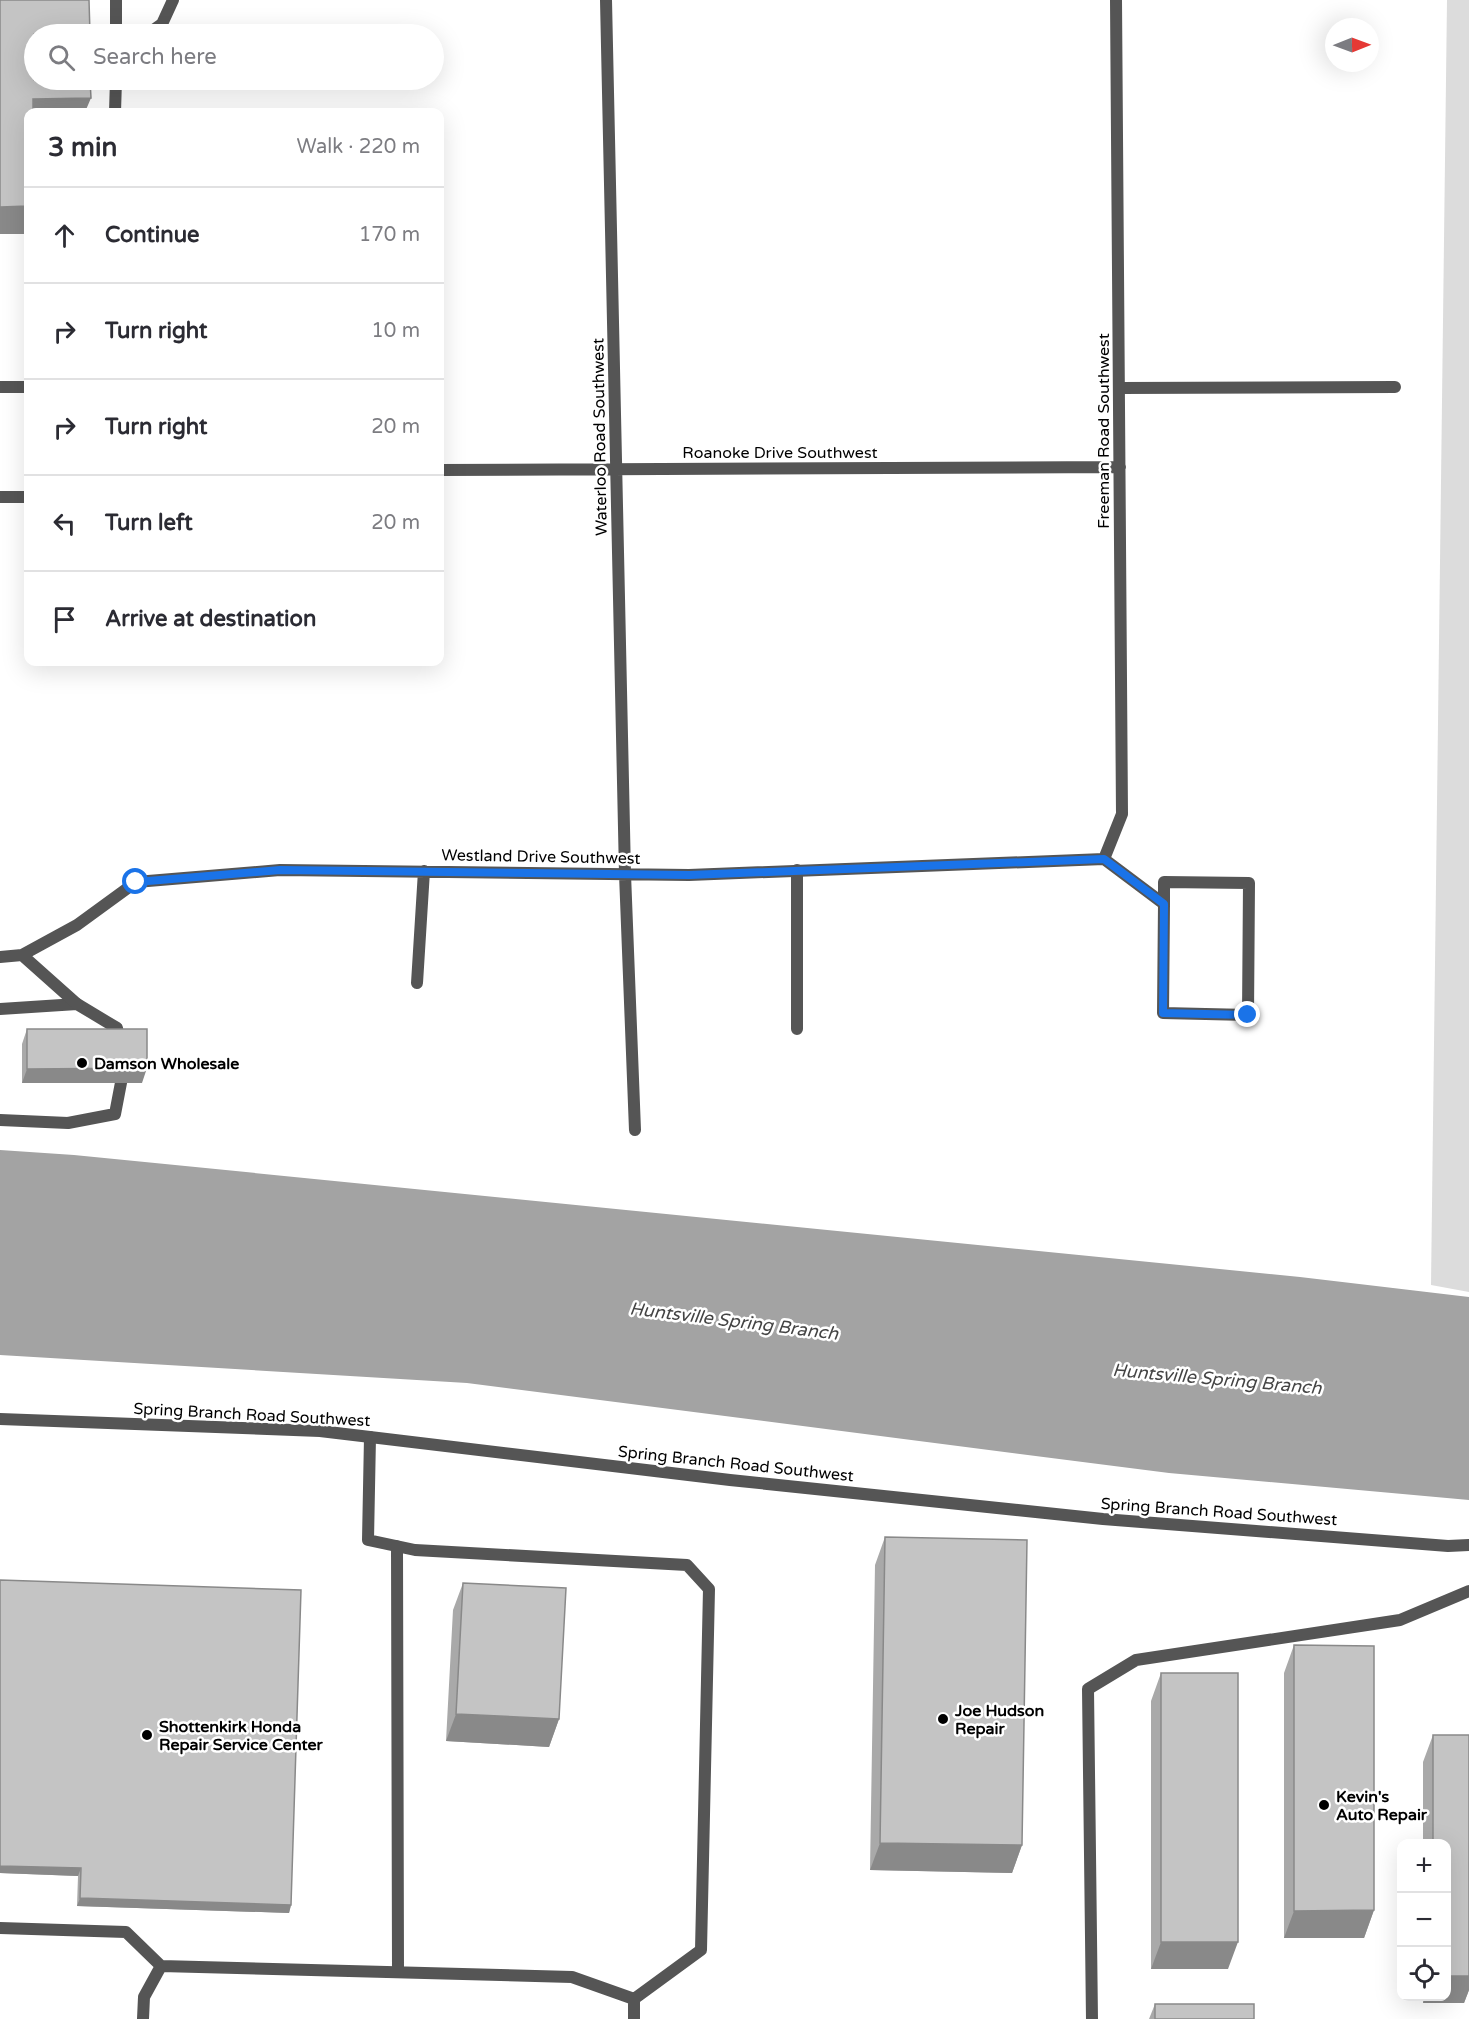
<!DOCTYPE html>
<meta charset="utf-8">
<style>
:root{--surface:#fff;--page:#f7f7f7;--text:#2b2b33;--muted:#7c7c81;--line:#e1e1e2}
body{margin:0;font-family:"Varela Round",sans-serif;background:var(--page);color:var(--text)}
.controls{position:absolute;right:18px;bottom:18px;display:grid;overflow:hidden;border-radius:12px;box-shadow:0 6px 24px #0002}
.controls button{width:54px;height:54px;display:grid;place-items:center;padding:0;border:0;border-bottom:2px solid var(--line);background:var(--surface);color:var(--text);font:30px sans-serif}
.compass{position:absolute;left:1325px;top:18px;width:54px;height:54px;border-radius:50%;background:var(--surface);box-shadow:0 6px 24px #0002;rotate:89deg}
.stop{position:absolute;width:18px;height:18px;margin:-14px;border:4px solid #1a73e8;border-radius:50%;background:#fff}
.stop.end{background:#1a73e8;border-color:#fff;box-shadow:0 2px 6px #0008}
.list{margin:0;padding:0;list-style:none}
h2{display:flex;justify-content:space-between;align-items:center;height:78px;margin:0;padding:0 24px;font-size:26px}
h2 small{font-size:20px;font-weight:400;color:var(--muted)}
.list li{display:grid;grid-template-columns:39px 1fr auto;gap:18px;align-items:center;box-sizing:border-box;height:96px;padding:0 24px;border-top:2px solid var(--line)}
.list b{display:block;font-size:22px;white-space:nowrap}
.list em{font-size:20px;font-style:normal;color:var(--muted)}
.icon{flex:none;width:33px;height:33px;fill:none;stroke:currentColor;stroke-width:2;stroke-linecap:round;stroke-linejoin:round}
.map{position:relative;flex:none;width:1469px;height:2019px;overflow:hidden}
.search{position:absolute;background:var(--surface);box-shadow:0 6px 24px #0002;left:24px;top:24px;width:420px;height:66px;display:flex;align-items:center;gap:15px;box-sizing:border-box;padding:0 21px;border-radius:33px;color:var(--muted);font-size:22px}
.panel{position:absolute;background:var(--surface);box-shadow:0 6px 24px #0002;left:24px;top:108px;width:420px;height:558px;border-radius:12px}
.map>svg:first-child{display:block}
.green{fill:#dcdcdc}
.water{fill:#a3a3a3}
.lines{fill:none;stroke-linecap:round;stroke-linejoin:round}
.service{stroke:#555;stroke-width:12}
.minor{stroke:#555;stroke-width:12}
.wall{fill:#a9a9a9}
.shaded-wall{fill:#898989}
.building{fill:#c4c4c4;stroke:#898989;stroke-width:1.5}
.route{stroke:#1a73e8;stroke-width:8}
.poi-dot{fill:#000;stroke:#fff;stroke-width:2}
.labels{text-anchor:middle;stroke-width:5;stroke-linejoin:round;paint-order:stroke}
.street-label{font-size:16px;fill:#000;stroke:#fff}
.poi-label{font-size:16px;font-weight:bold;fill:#000;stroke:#fff;text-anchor:start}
.water-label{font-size:18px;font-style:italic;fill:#444;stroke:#fff}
</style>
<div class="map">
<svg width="1469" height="2019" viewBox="0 0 1469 2019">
<rect width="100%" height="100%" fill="#fff"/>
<path class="green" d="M 1447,0 L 1469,0 L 1469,1292 L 1431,1285 Z"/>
<path class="water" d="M 0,1150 L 74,1155 L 1300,1277 L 1469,1297 L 1469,1500 L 1169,1473 L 467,1383 L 0,1355 Z"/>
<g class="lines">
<path class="service" d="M 116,0 L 116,34
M 148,34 L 162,24 L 173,0
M 115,112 L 116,80
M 0,387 L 28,387
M 1120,388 L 1395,387
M 0,497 L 28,497
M 797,870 L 797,1029
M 0,1009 L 77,1004 L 117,1028 L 120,1044
M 0,1120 L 68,1123 L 115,1114 L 124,1067
M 370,1437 L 368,1540 L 415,1550 L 687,1565 L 709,1589 L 701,1950 L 634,1999
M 397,1546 L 398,1972
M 0,1928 L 126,1932 L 161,1966
M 143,2019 L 144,1997 L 161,1966 L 572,1977 L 634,1999 L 634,2019
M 1092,2019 L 1088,1689 L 1136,1660 L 1400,1620 L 1469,1591"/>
<path class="minor" d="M 606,0 L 625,874 L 635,1130
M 440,470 L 1120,467
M 1104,859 L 1122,814 L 1116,0
M 1104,859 L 1164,904 L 1163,1013 L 1248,1015 L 1249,883 L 1164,882 L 1164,904
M 22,955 L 77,1004
M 0,957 L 22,955 L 77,925 L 136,882 L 280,870 L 689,875 L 1104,859
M 417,983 L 424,871
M 0,1419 L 320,1431 L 730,1480 L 1103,1519 L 1448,1546 L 1469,1545"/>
</g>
<path class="wall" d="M 27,1029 L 142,1083 L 22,1083 L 22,1044 Z
M 885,1537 L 1022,1845 L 1012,1873 L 870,1870 L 875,1565 Z
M 0,1580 L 291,1905 L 289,1913 L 77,1906 L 78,1876 L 0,1873 Z
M 463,1583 L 559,1719 L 549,1747 L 446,1741 L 453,1610 Z
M 1294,1645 L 1374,1910 L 1364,1938 L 1284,1938 L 1284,1673 Z
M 1161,1673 L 1228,1969 L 1151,1969 L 1151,1701 Z
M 1433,1735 L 1469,1735 L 1469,1990 L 1464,2003 L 1423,2003 L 1423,1996 L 1446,1996 L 1446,1844 L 1423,1844 L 1423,1762 Z
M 1155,2004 L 1254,2019 L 1149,2019 Z"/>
<path class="shaded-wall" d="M 91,98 L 85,112 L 28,112 L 33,99 Z
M 28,206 L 28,223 L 25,234 L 0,234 L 0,207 Z
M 147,1068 L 142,1083 L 22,1083 L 27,1069 Z
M 456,1714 L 559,1719 L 549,1747 L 446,1741 Z
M 880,1843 L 1022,1845 L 1012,1873 L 870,1870 Z
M 0,1866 L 81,1868 L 78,1876 L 0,1873 Z
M 80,1898 L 291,1905 L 289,1913 L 77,1906 Z
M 1374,1910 L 1364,1938 L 1284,1938 L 1294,1911 Z
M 1161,1942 L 1238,1942 L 1228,1969 L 1151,1969 Z
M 1446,1976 L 1469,1976 L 1469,1990 L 1464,2003 L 1423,2003 L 1426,1996 L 1446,1996 Z"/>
<path class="building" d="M 0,0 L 89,0 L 90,34 L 34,34 L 34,80 L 90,80 L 91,98 L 33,99 L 33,112 L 28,112 L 28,206 L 0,207 Z
M 27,1029 L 147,1029 L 147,1068 L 27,1069 Z
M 885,1537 L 1027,1540 L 1022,1845 L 880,1843 Z
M 0,1580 L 301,1590 L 291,1905 L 80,1898 L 81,1868 L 0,1866 Z
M 463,1583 L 566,1588 L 559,1719 L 456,1714 Z
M 1294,1645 L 1374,1646 L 1374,1910 L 1294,1911 Z
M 1161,1673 L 1238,1673 L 1238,1942 L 1161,1942 Z
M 1433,1735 L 1469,1735 L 1469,1976 L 1446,1976 L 1446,1844 L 1433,1844 Z
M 1155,2004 L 1254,2004 L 1254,2019 L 1155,2019 Z"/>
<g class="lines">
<path class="route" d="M 136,882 L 280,870 L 689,875 L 1104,859 L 1164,904 L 1163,1013 L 1248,1015"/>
</g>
<g class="poi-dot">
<circle cx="82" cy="1063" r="6"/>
<circle cx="943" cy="1719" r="6"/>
<circle cx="147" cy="1735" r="6"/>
<circle cx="1324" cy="1805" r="6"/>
</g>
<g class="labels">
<g class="street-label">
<text transform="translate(1103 431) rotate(-90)" y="6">Freeman Road Southwest</text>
<text transform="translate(599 437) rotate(-91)" y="6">Waterloo Road Southwest</text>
<text x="780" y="458">Roanoke Drive Southwest</text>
<text transform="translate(541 856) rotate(1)" y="6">Westland Drive Southwest</text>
<text transform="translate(252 1414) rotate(3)" y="6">Spring Branch Road Southwest</text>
<text transform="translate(736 1463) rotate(6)" y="6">Spring Branch Road Southwest</text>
<text transform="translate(1219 1511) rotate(4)" y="6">Spring Branch Road Southwest</text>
</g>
<g class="poi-label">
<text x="94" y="1069">Damson Wholesale</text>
<text x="955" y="1716">Joe Hudson<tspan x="955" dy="18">Repair</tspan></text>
<text x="159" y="1732">Shottenkirk Honda<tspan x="159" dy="18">Repair Service Center</tspan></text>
<text x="1336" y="1802">Kevin's<tspan x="1336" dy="18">Auto Repair</tspan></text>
</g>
<g class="water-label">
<text transform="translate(734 1321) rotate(7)" y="6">Huntsville Spring Branch</text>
<text transform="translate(1217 1379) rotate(5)" y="6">Huntsville Spring Branch</text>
</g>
</g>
</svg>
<div class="controls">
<button>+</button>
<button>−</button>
<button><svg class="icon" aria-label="locate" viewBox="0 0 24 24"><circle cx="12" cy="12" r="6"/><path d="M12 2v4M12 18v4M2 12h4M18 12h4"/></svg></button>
</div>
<svg class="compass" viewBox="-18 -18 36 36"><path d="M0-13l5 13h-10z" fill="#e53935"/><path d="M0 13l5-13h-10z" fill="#7c7c81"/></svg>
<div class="stop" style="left:136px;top:882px"></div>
<div class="stop end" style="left:1248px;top:1015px"></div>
<div class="search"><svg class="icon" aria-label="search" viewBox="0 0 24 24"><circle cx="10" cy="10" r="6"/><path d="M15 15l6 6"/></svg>Search here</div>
<section class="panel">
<h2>3 min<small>Walk · 220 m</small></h2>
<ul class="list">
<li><svg class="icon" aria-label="ahead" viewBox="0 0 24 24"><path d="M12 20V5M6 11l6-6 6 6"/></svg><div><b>Continue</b></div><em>170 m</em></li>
<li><svg class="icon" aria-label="right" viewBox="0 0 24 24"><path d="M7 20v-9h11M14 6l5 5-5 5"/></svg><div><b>Turn right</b></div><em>10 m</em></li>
<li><svg class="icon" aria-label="right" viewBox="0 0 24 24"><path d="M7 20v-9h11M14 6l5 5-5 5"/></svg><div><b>Turn right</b></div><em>20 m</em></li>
<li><svg class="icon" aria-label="left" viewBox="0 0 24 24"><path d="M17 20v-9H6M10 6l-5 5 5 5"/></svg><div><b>Turn left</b></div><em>20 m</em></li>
<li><svg class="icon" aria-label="arrive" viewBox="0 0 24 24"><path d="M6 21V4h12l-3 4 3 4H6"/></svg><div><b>Arrive at destination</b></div></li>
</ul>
</section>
</div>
